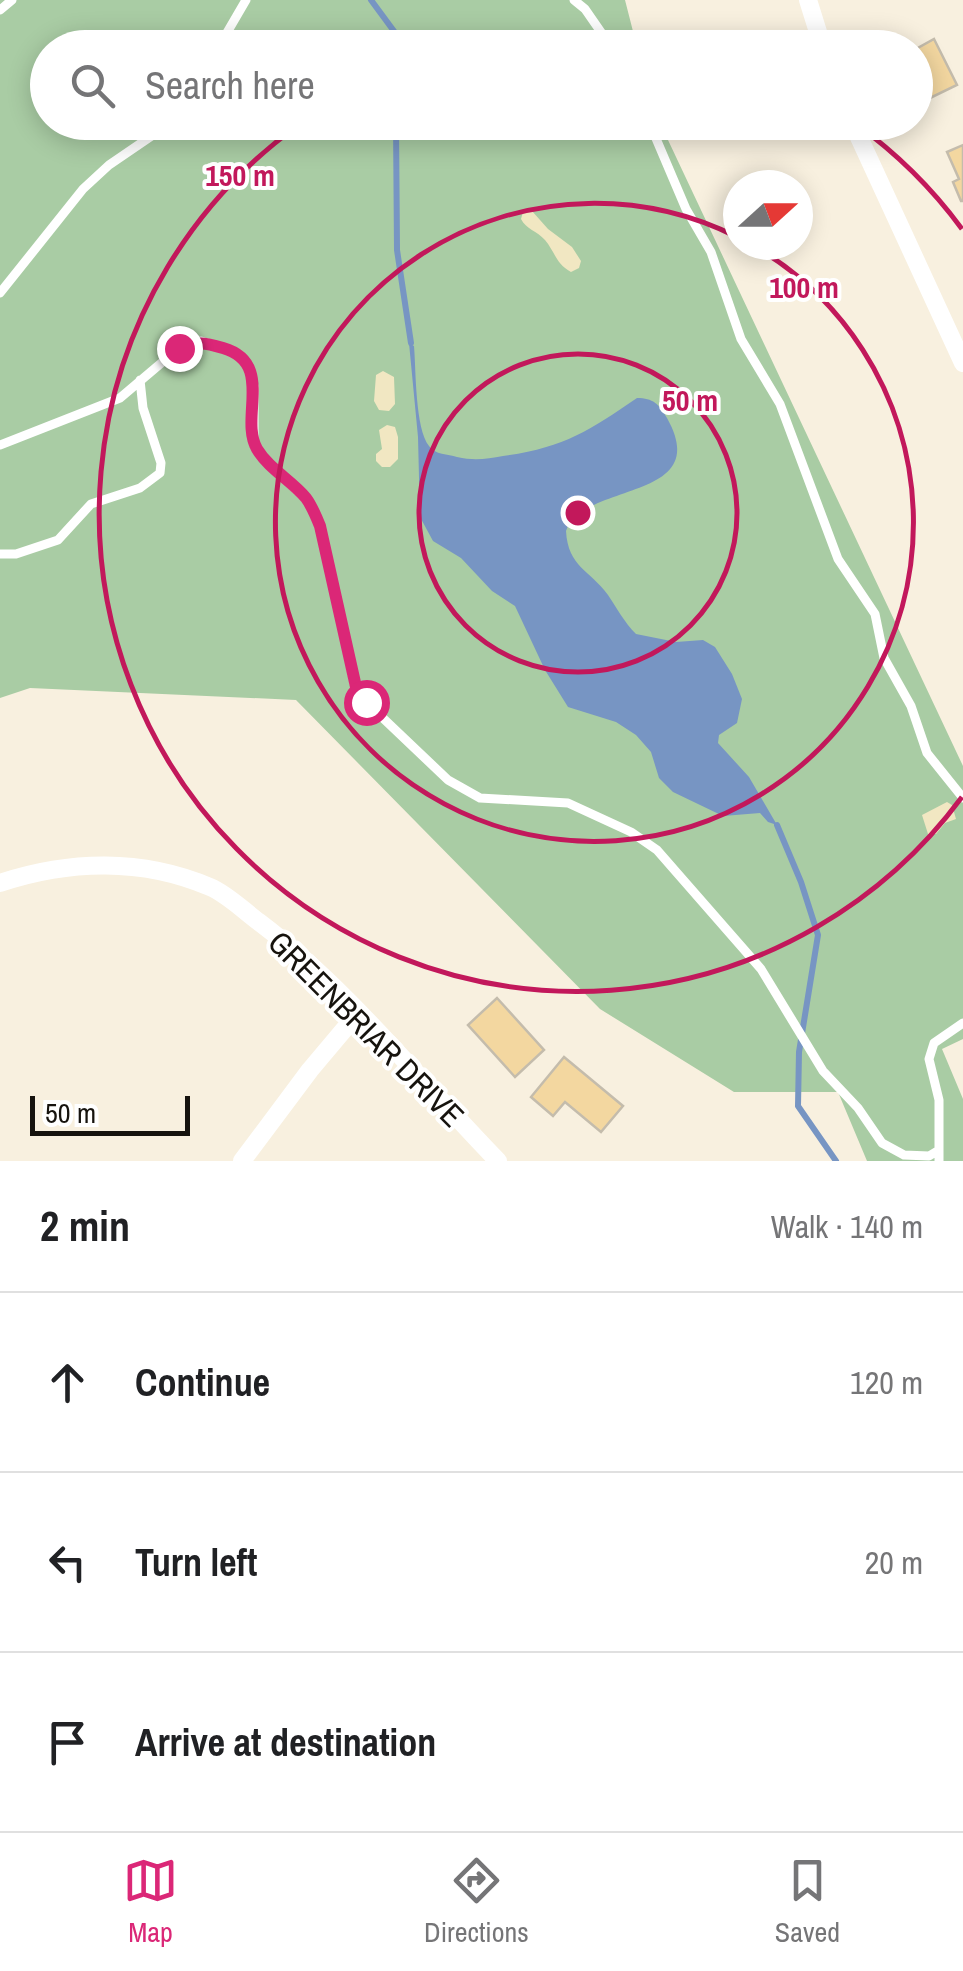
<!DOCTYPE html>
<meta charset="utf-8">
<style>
:root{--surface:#fff;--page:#f2f2f2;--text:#202124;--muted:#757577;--line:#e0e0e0;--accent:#db2777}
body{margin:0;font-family:"Archivo Narrow",sans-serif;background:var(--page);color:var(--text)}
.compass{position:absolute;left:723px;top:170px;width:90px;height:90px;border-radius:50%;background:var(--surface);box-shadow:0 5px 25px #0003;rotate:69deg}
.scale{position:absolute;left:30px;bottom:25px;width:160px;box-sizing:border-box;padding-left:10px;border:5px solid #16130e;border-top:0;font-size:28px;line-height:35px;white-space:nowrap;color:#16130e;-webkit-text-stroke:8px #fff;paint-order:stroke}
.stop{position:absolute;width:30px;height:30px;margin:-22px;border:8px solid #db2777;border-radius:50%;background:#fff}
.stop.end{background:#db2777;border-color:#fff;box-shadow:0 2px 10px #0008}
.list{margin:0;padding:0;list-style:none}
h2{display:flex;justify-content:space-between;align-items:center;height:130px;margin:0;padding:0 40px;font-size:42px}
h2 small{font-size:32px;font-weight:400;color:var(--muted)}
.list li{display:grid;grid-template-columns:65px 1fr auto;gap:30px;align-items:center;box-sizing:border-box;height:180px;padding:0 40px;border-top:2px solid var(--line)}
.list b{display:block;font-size:38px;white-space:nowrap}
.list em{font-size:32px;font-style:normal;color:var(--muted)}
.icon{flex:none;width:55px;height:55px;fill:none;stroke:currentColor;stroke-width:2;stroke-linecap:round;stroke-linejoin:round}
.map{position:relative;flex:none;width:963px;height:1161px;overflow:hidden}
.search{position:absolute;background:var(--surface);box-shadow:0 5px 25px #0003;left:30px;right:30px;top:30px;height:110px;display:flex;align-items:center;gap:25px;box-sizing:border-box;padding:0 35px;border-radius:55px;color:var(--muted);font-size:38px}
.sheet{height:670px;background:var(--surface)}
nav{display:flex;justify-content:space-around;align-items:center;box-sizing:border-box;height:140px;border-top:2px solid var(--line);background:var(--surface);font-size:28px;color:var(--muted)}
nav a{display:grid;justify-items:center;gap:5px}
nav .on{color:var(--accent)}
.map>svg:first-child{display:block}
.green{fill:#a9cca4}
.sand{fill:#f1e7c2}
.water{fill:#7795c3}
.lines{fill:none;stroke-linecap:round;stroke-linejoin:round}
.stream{stroke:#7795c3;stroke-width:6}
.building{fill:#f3d7a0;stroke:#c4bcac;stroke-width:2.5}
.service{stroke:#fff;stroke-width:9}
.minor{stroke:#fff;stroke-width:18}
.route{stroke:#db2777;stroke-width:12}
.ring{fill:none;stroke:#c2185b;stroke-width:5}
.labels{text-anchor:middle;stroke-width:8;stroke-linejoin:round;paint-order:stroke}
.street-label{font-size:32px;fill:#16130e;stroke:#fff}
.centre{fill:#c2185b;stroke:#fff;stroke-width:5}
.ring-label{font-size:30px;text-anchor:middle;font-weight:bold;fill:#c2185b;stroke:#fff;stroke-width:8;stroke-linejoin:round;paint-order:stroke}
</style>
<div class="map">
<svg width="963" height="1161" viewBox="0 0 963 1161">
<rect width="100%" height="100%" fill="#f8f0df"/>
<path class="green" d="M 0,0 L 625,0 L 637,47 L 48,48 L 48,122 L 660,123 L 963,766 L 963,1039 L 942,1049 L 963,1099 L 963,1161 L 867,1161 L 838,1092 L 734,1092 L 600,1009 L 296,700 L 30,688 L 0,698 Z"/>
<path class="sand" d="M 532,211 L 548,229 L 572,247 L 581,261 L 579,268 L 571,272 C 556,264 555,252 545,240 C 537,231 526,229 521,219 L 523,212 Z
M 383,371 L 394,377 L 395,404 L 389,411 L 379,410 L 374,401 L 376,375 Z
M 387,425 L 395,427 L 398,437 L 398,459 L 390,467 L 382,467 L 376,461 L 376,454 L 382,449 L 379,430 Z
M 947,802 L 952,805 L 956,819 L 945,823 L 936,834 L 928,834 L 922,815 Z"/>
<path class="water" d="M 409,343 L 414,346 C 416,370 415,428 429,446 C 435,455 448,454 457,457 C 474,461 487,459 503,456 C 563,448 589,431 637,398 C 653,398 659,404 667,418 C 714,502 584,481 566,531 C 568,567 590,570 608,595 C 617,608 624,622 636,634 L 676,642 L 703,640 L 715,647 L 732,674 L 742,699 L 737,723 L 719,735 L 718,743 L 749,777 L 777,825 L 768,822 L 760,813 L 723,816 L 673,792 L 659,778 L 651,752 L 636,735 L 616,722 L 568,707 L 545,670 L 515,606 L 492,591 L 461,558 L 433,541 L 420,517 L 418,437 Z"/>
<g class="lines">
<path class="stream" d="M 371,0 L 399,38 L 400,48
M 396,122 L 397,250 L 411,343
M 777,825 L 801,882 L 818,935 L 799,1052 L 798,1106 L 836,1161"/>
</g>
<path class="building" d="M 934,39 L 957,85 L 928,99 L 916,75 L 916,49 Z
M 963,145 L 963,201 L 961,201 L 953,182 L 959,179 L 947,152 Z
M 497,998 L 544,1050 L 515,1077 L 468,1025 Z
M 564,1057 L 623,1106 L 601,1132 L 565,1102 L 553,1116 L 531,1097 Z"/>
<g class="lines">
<path class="service" d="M 574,0 L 585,9 L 612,48
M 0,10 L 12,0
M 218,48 L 246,0
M 649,122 L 686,209 L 711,252 L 741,339 L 780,404 L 838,559 L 875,614 L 884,658 L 911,706 L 927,753 L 963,798
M 0,293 L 83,189 L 109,165 L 172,122
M 0,445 L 120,398 L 179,348 L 201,341 L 233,351 L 247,364 L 254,386 L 254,445 L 265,460 L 308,501 L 320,526 L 355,687 L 366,702 L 448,780 L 480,798 L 568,803 L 631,832 L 657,850 L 761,969 L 823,1071 L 858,1108 L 882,1143 L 904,1155 L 929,1156 L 939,1150
M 0,554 L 16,554 L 58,540 L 91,504 L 140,488 L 160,473 L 161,463 L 143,408 L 140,380
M 939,1161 L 939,1100 L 929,1059 L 934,1043 L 963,1023"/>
<path class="minor" d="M 808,0 L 823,48
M 852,122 L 963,363
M 0,883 C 69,860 142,858 210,887 C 227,894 244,911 259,922 C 349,990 420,1081 498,1161
M 242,1161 L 310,1070 L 358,1013"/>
</g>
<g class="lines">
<path class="route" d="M 179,348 C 199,342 203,342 223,348 C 275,363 239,418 257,449 C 269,469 291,480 306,498 C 312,506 316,516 320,526 L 356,687 L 366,702"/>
</g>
<g class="ring">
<circle cx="578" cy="513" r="159"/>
<path d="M752 245A319 319 0 1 1 737 237"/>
<path d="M962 797A478 478 0 1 1 300 124M470 47A478 478 0 0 1 686 47M856 124A478 478 0 0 1 962 229"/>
</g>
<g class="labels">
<g class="street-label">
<text transform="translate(366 1029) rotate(45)" y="11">GREENBRIAR DRIVE</text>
</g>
</g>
<circle cx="578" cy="513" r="15" class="centre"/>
<g class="ring-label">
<text x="240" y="186">150 m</text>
<text x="804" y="298">100 m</text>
<text x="690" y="411">50 m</text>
</g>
</svg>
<svg class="compass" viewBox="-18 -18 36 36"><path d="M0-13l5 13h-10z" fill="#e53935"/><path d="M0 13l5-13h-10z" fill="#757577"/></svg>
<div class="scale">50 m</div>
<div class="stop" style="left:366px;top:702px"></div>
<div class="stop end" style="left:179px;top:348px"></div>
<div class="search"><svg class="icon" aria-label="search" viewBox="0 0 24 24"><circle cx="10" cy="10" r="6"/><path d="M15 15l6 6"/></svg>Search here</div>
</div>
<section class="sheet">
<h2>2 min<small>Walk · 140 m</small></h2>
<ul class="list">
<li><svg class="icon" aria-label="ahead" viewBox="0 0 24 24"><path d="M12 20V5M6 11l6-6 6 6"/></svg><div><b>Continue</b></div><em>120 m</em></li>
<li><svg class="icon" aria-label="left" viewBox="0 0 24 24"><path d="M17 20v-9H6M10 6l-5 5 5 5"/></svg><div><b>Turn left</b></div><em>20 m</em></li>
<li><svg class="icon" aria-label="arrive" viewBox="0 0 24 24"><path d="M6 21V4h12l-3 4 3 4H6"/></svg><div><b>Arrive at destination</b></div></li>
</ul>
</section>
<nav>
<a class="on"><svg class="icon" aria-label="map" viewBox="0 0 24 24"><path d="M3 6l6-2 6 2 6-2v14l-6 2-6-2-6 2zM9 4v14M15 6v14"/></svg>Map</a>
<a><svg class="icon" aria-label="directions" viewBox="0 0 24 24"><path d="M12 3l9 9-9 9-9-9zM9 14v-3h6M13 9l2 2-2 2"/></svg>Directions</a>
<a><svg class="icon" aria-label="saved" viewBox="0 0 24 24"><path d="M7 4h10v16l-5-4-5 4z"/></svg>Saved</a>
</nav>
